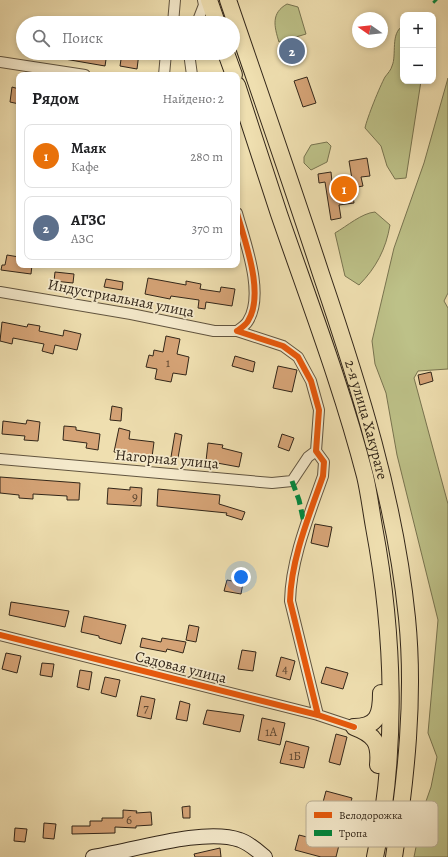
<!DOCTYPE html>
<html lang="ru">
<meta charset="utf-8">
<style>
:root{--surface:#fff;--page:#f6f6f6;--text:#202124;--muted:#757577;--line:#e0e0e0;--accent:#111827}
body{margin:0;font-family:Alegreya,serif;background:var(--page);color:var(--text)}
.controls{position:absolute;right:12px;top:12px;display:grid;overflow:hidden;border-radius:8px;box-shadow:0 2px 6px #0003}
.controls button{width:36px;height:36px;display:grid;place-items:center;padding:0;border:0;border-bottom:1px solid var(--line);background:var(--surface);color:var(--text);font:20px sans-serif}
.compass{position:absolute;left:352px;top:12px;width:36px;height:36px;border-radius:50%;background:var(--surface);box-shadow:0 2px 6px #0003;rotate:284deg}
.you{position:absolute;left:241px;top:577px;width:14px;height:14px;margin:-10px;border:3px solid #fff;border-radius:50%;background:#1a73e8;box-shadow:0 0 0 6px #1a73e833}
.badge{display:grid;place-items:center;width:26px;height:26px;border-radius:50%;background:var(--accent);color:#fff;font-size:13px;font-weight:700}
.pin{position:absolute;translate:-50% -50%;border:2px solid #fff;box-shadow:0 1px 4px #0006}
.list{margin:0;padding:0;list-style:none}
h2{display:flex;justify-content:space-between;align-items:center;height:52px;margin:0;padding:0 16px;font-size:17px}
h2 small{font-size:13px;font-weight:400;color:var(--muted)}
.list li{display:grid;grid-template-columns:26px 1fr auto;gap:12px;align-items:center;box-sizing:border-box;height:64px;margin:0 8px 8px;padding:0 8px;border:1px solid var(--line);border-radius:8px}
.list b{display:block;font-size:15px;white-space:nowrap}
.list p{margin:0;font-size:13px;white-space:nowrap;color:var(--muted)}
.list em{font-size:13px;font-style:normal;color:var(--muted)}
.icon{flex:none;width:22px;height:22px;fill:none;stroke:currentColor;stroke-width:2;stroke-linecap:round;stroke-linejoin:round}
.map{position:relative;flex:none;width:448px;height:857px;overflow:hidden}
.search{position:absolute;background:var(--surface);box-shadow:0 2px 6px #0003;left:16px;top:16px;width:224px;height:44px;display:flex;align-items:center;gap:10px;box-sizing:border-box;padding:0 14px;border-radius:22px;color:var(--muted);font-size:15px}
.panel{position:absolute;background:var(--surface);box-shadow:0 2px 6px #0003;left:16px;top:72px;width:224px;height:196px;border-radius:8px}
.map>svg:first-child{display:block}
.green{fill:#bdc188;stroke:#787450}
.building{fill:#d5a376;stroke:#322619}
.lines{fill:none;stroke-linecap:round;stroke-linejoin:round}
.minor-casing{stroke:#61543f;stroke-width:12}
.secondary-casing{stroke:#322619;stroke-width:16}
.primary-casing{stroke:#322619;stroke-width:18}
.minor{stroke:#f5eacc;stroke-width:10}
.secondary{stroke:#f5eacc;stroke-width:14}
.primary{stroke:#efdfb0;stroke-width:16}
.quiet{stroke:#00873e;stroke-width:5;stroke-dasharray:10 5;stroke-linecap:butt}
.cycleway-casing{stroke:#f5eacc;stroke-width:8}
.cycleway{stroke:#e8590c;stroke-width:6}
.labels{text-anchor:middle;stroke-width:3.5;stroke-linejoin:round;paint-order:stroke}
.number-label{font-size:13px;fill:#5b4530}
.street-label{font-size:15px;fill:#322619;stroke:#f5eacc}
.key{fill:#f5eacc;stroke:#baaf96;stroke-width:1}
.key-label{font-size:11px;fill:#322619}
</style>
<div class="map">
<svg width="448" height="857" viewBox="0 0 448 857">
<rect width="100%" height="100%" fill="#efdfb0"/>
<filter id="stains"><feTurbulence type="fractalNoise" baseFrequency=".005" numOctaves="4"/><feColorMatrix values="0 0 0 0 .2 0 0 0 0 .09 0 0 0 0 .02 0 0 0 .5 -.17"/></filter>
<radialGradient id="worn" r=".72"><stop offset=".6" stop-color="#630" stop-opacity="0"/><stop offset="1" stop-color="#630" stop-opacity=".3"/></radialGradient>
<path class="green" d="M 287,4 L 298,7 L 306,34 L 279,42 C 274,26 271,13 287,4 Z
M 403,26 L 403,81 L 421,81 L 406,178 L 395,179 L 387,166 L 381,146 L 365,128 C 367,118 380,86 385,77 C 388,73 391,70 392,66 C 397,55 390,33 403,26 Z
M 448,78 L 448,293 L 444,301 L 448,308 L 448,369 L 418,371 L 414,378 L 448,504 L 448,857 L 414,857 L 424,807 L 431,787 L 437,757 L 428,733 L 438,620 L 397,455 L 386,393 L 375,364 L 372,341 L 394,248 L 424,163 Z
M 327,142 L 331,146 L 327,162 L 311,170 L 304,163 L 304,157 L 311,145 Z
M 375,212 L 390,225 C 386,249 376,268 359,285 L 345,276 L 335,233 C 347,226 362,213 375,212 Z"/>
<path class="building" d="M 300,39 L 305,55 L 286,60 L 281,44 Z
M 53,53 L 107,53 L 105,66 L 53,57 Z
M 122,53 L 139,53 L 137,69 L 120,66 Z
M 307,77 L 316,103 L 303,107 L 294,81 Z
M 12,87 L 19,89 L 19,104 L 10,102 Z
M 367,158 L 370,176 L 361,177 L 363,186 L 352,188 L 354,203 L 339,205 L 341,218 L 331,220 L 325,182 L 319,183 L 318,174 L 331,172 L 332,182 L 352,179 L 349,161 Z
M 7,255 L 19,257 L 19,265 L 32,265 L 31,274 L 1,270 L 2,265 L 5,265 Z
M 55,272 L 74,274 L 73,283 L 54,281 Z
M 148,278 L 186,285 L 186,281 L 201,284 L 200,289 L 220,292 L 221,287 L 235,289 L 232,306 L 206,302 L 205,309 L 198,308 L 199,300 L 171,296 L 170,299 L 145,294 Z
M 106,279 L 123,282 L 122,290 L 104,287 Z
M 2,322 L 27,327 L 28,324 L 40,326 L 39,331 L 63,336 L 64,330 L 81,334 L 77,350 L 55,345 L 53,354 L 42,351 L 44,344 L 13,338 L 12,344 L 0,341 Z
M 166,336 L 180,339 L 177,354 L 189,357 L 186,375 L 173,373 L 171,382 L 155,379 L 157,369 L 146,367 L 149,355 L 153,356 L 154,350 L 163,352 Z
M 235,356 L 255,362 L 253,372 L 232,366 Z
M 278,366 L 297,370 L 292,392 L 273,388 Z
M 431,372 L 433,381 L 420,385 L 418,375 Z
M 112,406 L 122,408 L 121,421 L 110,420 Z
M 27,420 L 40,422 L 38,441 L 24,440 L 25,436 L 2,434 L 3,421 L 26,424 Z
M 64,426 L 76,427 L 76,430 L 100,434 L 98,450 L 86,448 L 87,443 L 63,440 Z
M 119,428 L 130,431 L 129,439 L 154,442 L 152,457 L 114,452 Z
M 175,433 L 182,435 L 178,458 L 171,457 Z
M 282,434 L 294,438 L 289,451 L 278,447 Z
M 208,443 L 223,445 L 222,448 L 242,453 L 239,467 L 206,461 Z
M 0,477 L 80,483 L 79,500 L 67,500 L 67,496 L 33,494 L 33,499 L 19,498 L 19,495 L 0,493 Z
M 130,487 L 142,488 L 141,506 L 107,504 L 108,488 L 130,490 Z
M 158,489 L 220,495 L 219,504 L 245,512 L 242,520 L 226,515 L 227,513 L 157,506 Z
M 315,524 L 332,527 L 328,547 L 311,543 Z
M 227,580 L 243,583 L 241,594 L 224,591 Z
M 11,602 L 69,611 L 65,627 L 9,615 Z
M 84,616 L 126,625 L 121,644 L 99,638 L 99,636 L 81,632 Z
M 189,625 L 199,627 L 196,642 L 186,640 Z
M 142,638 L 161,642 L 162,638 L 186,642 L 183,653 L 167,649 L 166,652 L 140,647 Z
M 242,650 L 256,652 L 253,671 L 238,669 Z
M 6,653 L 21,656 L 17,673 L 2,669 Z
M 281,657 L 295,661 L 290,680 L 276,676 Z
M 42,663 L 54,664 L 52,677 L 40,675 Z
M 326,667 L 348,673 L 343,689 L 321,683 Z
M 80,670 L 92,672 L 89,690 L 77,687 Z
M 105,677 L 120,680 L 116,697 L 101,693 Z
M 141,696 L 155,699 L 151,719 L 137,716 Z
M 180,701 L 190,704 L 187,721 L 176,719 Z
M 207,710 L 244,715 L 240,732 L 203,724 Z
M 262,718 L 285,723 L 280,745 L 258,740 Z
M 336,734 L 347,737 L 340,765 L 329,762 Z
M 286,741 L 309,747 L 304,768 L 280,763 Z
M 326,791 L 352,798 L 348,814 L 322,806 Z
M 190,806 L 190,818 L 183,818 L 182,807 Z
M 123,810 L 137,811 L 136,813 L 151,812 L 152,825 L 136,826 L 136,828 L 115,827 L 115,833 L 72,834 L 72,826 L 90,826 L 90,821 L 102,821 L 102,818 L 123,818 Z
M 44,823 L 56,824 L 54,839 L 43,838 Z
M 15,828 L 27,829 L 25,842 L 14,841 Z
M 299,835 L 339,845 L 336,857 L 321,857 L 295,850 Z
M 220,848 L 221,857 L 195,857 L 194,854 Z"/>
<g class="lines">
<g class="minor-casing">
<path id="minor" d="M 173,23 L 175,0
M 197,23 L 204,5 L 203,0
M 189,53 L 192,75
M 0,62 L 85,75
M 164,75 L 166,53
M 237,213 C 245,242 265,294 248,321 C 246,325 241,328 237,331 L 283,346 L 298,357 L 311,381 L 319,410 L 316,451 L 324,462 L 323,476 C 309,516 291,559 290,601 L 318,715
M 0,292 L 131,314 L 214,331 L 237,331
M 0,459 L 272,483 L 292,481 L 308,457 L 316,451
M 0,635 L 318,715 L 354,727"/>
</g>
<g class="secondary-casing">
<path id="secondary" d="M 93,857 C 132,851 204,827 240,840 C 249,843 258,851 265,857"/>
</g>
<g class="primary-casing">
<g id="primary">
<path d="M 209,0 L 217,23"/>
<path id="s1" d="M 228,0 C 259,91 291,182 321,274 C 359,386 395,499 407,618 C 415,697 406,779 394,857"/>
<path d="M 226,53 L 234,75"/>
<path d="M 237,85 C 251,128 265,172 279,214 C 309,301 342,387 365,476 C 369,493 371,510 374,527 C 394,634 398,750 375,857"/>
<path d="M 378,765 C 380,743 375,735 354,727 C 378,727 381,714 381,693"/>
</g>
</g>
<use href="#minor" class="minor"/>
<use href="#secondary" class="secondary"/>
<use href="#primary" class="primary"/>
<path class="quiet" d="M 434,0 L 436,2
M 292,481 L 299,500 L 304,523"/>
<g class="cycleway-casing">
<path id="cycleway" d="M 237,213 C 245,242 265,294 248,321 C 246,325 241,328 237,331 L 283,346 L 298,357 L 311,381 L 319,410 L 316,451 L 324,462 L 323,476 C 309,516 291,559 290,601 L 318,715
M 0,635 L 318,715 L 354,727"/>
</g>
<use href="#cycleway" class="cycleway"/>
</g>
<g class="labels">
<g class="number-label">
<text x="168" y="367">1</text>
<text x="135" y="501">9</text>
<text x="285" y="673">4</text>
<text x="146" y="712">7</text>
<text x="271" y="736">1А</text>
<text x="295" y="760">1Б</text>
<text x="129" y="824">6</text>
</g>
<g class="street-label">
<text transform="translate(121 298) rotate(11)" y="5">Индустриальная улица</text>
<text dy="5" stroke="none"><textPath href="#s1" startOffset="442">2-я улица Хакурате</textPath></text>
<text transform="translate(167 459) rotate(5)" y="5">Нагорная улица</text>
<text transform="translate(181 667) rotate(14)" y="5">Садовая улица</text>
</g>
</g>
<rect x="306" y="801" width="132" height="46" rx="6" class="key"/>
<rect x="314" y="812" width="18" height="6" fill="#e8590c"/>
<rect x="314" y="830" width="18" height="6" fill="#00873e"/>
<g class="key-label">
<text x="339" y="819">Велодорожка</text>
<text x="339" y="837">Тропа</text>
</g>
<rect width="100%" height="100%" filter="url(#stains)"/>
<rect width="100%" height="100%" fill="url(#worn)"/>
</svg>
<div class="controls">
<button>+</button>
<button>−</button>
</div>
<svg class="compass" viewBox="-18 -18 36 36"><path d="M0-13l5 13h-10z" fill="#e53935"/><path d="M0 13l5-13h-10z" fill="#757577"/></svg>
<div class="you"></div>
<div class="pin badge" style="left:344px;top:189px;background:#e8710a">1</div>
<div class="pin badge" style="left:292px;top:51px;background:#5c6f8a">2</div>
<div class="search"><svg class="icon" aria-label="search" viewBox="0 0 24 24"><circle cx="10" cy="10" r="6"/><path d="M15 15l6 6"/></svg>Поиск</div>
<section class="panel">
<h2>Рядом<small>Найдено: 2</small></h2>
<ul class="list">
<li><span class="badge" style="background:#e8710a">1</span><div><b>Маяк</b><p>Кафе</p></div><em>280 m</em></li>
<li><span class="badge" style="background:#5c6f8a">2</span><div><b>АГЗС</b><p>АЗС</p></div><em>370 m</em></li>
</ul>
</section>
</div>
